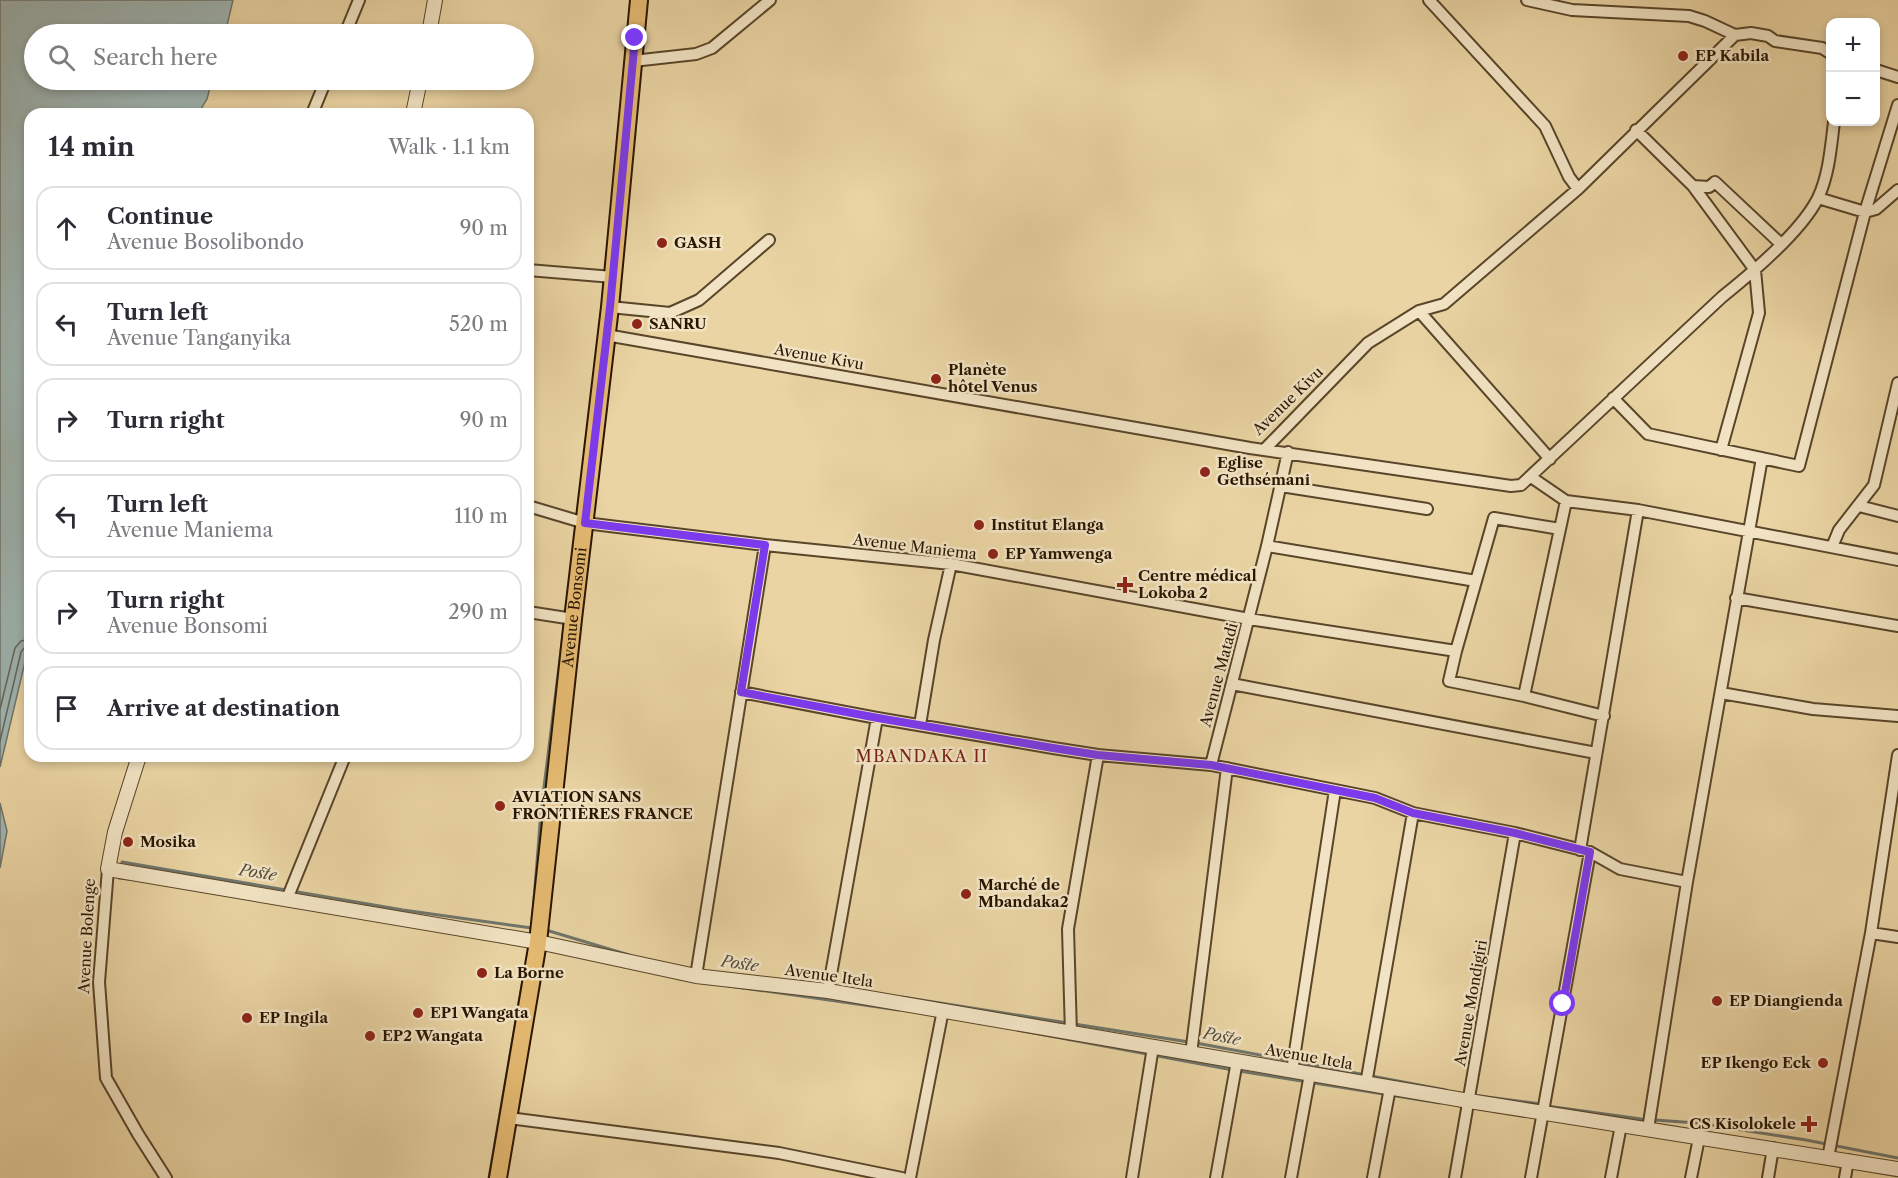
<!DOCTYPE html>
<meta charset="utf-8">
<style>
:root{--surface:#fff;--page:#f2f2f3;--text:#2b2b33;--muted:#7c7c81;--line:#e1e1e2}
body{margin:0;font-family:"Libre Caslon Text",serif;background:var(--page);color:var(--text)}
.controls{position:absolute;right:18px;top:18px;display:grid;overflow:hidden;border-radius:12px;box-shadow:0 3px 9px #0003}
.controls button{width:54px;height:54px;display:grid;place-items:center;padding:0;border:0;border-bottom:2px solid var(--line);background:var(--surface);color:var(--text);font:30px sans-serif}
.stop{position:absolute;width:18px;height:18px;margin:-14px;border:4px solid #7c3aed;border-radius:50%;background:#fff}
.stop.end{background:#7c3aed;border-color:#fff;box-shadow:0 2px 6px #0008}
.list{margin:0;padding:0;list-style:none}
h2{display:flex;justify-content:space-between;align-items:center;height:78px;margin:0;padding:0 24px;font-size:26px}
h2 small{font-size:20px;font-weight:400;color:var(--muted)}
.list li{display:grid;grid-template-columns:39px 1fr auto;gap:18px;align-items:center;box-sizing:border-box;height:84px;margin:0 12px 12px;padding:0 12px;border:2px solid var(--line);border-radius:18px}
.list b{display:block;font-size:22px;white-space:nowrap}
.list p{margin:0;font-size:20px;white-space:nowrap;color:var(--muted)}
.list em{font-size:20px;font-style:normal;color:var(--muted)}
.icon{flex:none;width:33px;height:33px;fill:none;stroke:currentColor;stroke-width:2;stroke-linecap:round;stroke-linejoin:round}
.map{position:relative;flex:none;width:1898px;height:1178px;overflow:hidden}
.search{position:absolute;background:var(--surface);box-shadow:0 3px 9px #0003;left:24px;top:24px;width:510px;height:66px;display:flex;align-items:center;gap:15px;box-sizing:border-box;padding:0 21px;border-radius:33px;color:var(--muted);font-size:22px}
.panel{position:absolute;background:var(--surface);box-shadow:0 3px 9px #0003;left:24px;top:108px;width:510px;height:654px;border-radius:18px}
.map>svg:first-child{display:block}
.water{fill:#9eb5b3;stroke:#6f756b;stroke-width:1.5}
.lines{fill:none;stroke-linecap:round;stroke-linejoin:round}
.shore{stroke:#64655a;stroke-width:1.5}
.stream{stroke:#6f756b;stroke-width:3}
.minor-casing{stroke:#594529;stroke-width:14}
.tertiary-casing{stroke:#594529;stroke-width:16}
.primary-casing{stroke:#291500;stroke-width:20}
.minor{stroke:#f1e3c3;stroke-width:10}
.tertiary{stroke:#f1e3c3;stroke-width:14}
.primary{stroke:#e5ba72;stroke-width:16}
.route{stroke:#7c3aed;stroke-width:8}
.poi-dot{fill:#8f2418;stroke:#f1e3c3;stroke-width:2}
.labels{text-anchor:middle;stroke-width:5;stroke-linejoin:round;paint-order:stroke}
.poi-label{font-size:15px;font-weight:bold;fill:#291500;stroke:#f1e3c3;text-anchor:start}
.street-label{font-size:15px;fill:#291500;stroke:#f1e3c3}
.neighbourhood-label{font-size:16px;letter-spacing:1.5px;fill:#7a1f14;stroke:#f1e3c3}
.water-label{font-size:16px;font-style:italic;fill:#524d3f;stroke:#f1e3c3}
</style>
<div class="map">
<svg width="1898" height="1178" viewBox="0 0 1898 1178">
<rect width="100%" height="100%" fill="#ead4a3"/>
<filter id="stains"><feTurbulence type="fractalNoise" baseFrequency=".00333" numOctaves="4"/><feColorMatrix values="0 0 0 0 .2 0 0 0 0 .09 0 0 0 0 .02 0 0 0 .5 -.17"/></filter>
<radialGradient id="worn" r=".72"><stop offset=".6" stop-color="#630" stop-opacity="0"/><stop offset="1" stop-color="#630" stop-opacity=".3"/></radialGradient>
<path class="water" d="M 0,0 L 233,0 L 225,34 L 34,34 L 34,80 L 212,80 L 207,99 L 198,114 L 30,114 L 30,641 L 0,767 Z
M 0,803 L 7,831 L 0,868 Z"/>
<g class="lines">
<path class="shore" d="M 0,709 L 15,648 L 21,641 L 30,639
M 0,741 L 21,652 L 25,647 L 30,647"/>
<path class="stream" d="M 122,862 L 403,910 L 532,928
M 119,878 L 129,879
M 532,925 L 541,811 L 568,595
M 546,930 L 629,955
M 680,979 L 899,1010
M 902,997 L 1068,1023
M 1074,1024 L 1189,1042
M 1018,1030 L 1233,1070
M 1196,1043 L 1446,1090
M 1239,1071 L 1440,1103
M 1479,1096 L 1541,1104
M 1547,1106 L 1641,1119 L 1697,1123 L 1806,1140 L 1898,1158
M 1814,1162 L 1843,1167
M 1870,1171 L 1898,1176
M 489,1178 L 524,974"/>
<g class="minor-casing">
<path id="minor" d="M 1429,0 L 1545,126 L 1569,177 L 1578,189
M 1527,0 L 1572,10 L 1689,16 L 1705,21 L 1735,35
M 345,34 L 359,0
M 633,61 L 696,54 L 712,48 L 770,0
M 1876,70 L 1898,77
M 312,114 L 326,80
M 1636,130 L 1693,186 L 1709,187 L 1715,182 L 1781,244
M 1693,186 L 1755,270 L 1759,313 L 1721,450
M 1818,198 L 1865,212 L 1876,209 L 1898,190
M 528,270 L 613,277
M 610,307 L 670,313 L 699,300 L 769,240
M 1419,311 L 1550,459
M 606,335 L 1250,448 L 1511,486 L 1521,485 L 1722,297 C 1752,273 1801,232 1818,198 C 1829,175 1831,146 1834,122
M 1613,398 L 1648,434 L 1799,466 L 1865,212 L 1898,105
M 1265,449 L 1368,343 L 1419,311 L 1444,304 L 1578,189 L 1735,35 L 1751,33 L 1768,36 L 1775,41 L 1822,48 L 1830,53
M 1531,477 L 1566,501 L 1638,510 L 1898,560
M 1281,486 L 1427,509
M 528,506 L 585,523 L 765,545 L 951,564 L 1249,619 L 1456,651 L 1494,518 L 1560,529 L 1566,501
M 1859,506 L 1898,516
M 1267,546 L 1476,581
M 1832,547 L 1839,530 L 1874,485 L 1898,383
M 1736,598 L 1898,626
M 528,612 L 573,619
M 1456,651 L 1449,681 L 1524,696 L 1604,716
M 1232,684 L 1596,753
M 741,692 L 877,718 L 1053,748 L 1098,755 L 1211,765 L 1375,798 L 1413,813 L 1515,833 L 1590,852 L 1620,869 L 1687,882
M 1721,693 L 1813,709 L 1898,716
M 1524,696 L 1560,529
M 920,725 L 934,640 L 951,564
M 1211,765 L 1267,546 L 1288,452
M 1580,850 L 1638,510
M 108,869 L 99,982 L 106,1078 L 138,1134 L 166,1178
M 287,899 L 345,756
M 1871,933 L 1898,937
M 696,976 L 765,545
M 828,991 L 877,718
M 1071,1034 L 1068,929 L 1098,755
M 1191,1054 L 1227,768
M 1292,1071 L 1335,790
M 1366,1084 L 1413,813
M 509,1118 L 779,1153 L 902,1178
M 1648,1129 L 1687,882 L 1762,458
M 1828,1158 L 1871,933 L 1898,755
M 910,1178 L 943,1010
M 1132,1178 L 1153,1047
M 1216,1178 L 1237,1061
M 1291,1178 L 1310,1074
M 1373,1178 L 1390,1088
M 1455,1178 L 1515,833
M 1531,1178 L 1590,852
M 1611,1178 L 1621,1125
M 1691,1178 L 1699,1138
M 1768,1178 L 1773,1148
M 1845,1178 L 1848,1160"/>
</g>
<g class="tertiary-casing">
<path id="tertiary" d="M 429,34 L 435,0
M 413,114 L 420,80
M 139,756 L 115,832 L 108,869 L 538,942 L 696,976 L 828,991 L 1469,1101 L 1898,1169"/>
</g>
<g class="primary-casing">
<g id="primary">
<path id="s1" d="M 498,1178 L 538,942 L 573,619 L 610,307 L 639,0"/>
</g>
</g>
<use href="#minor" class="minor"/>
<use href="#tertiary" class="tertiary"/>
<use href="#primary" class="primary"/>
</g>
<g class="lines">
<path class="route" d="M 635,38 L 610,307 L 585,523 L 765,545 L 741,692 L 878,718 L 1053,748 L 1098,755 L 1211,765 L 1375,798 L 1413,813 L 1515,833 L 1590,852 L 1563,1004"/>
</g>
<g class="poi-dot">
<circle cx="1683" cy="56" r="6"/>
<circle cx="662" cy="243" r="6"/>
<circle cx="637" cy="324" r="6"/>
<circle cx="936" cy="379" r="6"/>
<circle cx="1205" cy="472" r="6"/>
<circle cx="979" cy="525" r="6"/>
<circle cx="993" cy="554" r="6"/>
<path d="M1122 576h6v6h6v6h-6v6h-6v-6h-6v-6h6z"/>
<circle cx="500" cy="806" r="6"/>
<circle cx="128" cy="842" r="6"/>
<circle cx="966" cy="894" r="6"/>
<circle cx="482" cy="973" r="6"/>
<circle cx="1717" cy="1001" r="6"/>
<circle cx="418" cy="1013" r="6"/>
<circle cx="247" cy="1018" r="6"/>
<circle cx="370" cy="1036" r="6"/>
<circle cx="1823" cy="1063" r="6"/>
<path d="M1806 1115h6v6h6v6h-6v6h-6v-6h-6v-6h6z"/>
</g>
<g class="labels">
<g class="poi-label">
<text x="1695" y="61">EP Kabila</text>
<text x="674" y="248">GASH</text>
<text x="649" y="329">SANRU</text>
<text x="948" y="375">Planète<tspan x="948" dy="17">hôtel Venus</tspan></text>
<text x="1217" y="468">Eglise<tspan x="1217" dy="17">Gethsémani</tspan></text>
<text x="991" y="530">Institut Elanga</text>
<text x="1005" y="559">EP Yamwenga</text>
<text x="1138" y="581">Centre médical<tspan x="1138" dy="17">Lokoba 2</tspan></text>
<text x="512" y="802">AVIATION SANS<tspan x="512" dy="17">FRONTIÈRES FRANCE</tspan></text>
<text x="140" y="847">Mosika</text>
<text x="978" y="890">Marché de<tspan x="978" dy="17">Mbandaka2</tspan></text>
<text x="494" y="978">La Borne</text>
<text x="1729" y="1006">EP Diangienda</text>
<text x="430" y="1018">EP1 Wangata</text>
<text x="259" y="1023">EP Ingila</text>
<text x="382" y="1041">EP2 Wangata</text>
<text x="1811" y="1068" text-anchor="end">EP Ikengo Eck</text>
<text x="1796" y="1129" text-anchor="end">CS Kisolokele</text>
</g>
<g class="street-label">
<text transform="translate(819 357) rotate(10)" y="5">Avenue Kivu</text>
<text transform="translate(1288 401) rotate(-44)" y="5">Avenue Kivu</text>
<text transform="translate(915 547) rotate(7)" y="5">Avenue Maniema</text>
<text dy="5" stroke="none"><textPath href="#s1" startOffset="576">Avenue Bonsomi</textPath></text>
<text transform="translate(1219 675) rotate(-75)" y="5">Avenue Matadi</text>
<text transform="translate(87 936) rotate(-87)" y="5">Avenue Bolenge</text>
<text transform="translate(829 976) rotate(8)" y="5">Avenue Itela</text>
<text transform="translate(1471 1003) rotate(-80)" y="5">Avenue Mondigiri</text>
<text transform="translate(1309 1057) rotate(10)" y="5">Avenue Itela</text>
</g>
<g class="neighbourhood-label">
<text x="922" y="762">MBANDAKA II</text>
</g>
<g class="water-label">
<text transform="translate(258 872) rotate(9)" y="6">Poste</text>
<text transform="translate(740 963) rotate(8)" y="6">Poste</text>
<text transform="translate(1222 1036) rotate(11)" y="6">Poste</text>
</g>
</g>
<rect width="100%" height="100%" filter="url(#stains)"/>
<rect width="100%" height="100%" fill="url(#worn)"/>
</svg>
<div class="controls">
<button>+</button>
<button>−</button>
</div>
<div class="stop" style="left:1563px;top:1004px"></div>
<div class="stop end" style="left:635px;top:38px"></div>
<div class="search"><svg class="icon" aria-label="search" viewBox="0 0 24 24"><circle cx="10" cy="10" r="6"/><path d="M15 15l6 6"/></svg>Search here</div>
<section class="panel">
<h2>14 min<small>Walk · 1.1 km</small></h2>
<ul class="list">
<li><svg class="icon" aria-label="ahead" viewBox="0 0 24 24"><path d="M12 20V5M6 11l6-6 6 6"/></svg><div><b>Continue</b><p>Avenue Bosolibondo</p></div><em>90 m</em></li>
<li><svg class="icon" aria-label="left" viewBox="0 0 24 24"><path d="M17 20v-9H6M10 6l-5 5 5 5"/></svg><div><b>Turn left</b><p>Avenue Tanganyika</p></div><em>520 m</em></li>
<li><svg class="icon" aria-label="right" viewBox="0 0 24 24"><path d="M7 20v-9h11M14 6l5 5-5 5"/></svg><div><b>Turn right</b></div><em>90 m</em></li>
<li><svg class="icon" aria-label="left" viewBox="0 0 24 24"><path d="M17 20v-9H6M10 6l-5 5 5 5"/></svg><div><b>Turn left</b><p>Avenue Maniema</p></div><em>110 m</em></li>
<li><svg class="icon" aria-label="right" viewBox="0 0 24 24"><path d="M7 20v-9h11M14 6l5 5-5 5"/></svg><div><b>Turn right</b><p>Avenue Bonsomi</p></div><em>290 m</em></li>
<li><svg class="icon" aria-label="arrive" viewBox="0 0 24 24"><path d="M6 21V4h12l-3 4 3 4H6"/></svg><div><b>Arrive at destination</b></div></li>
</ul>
</section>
</div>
